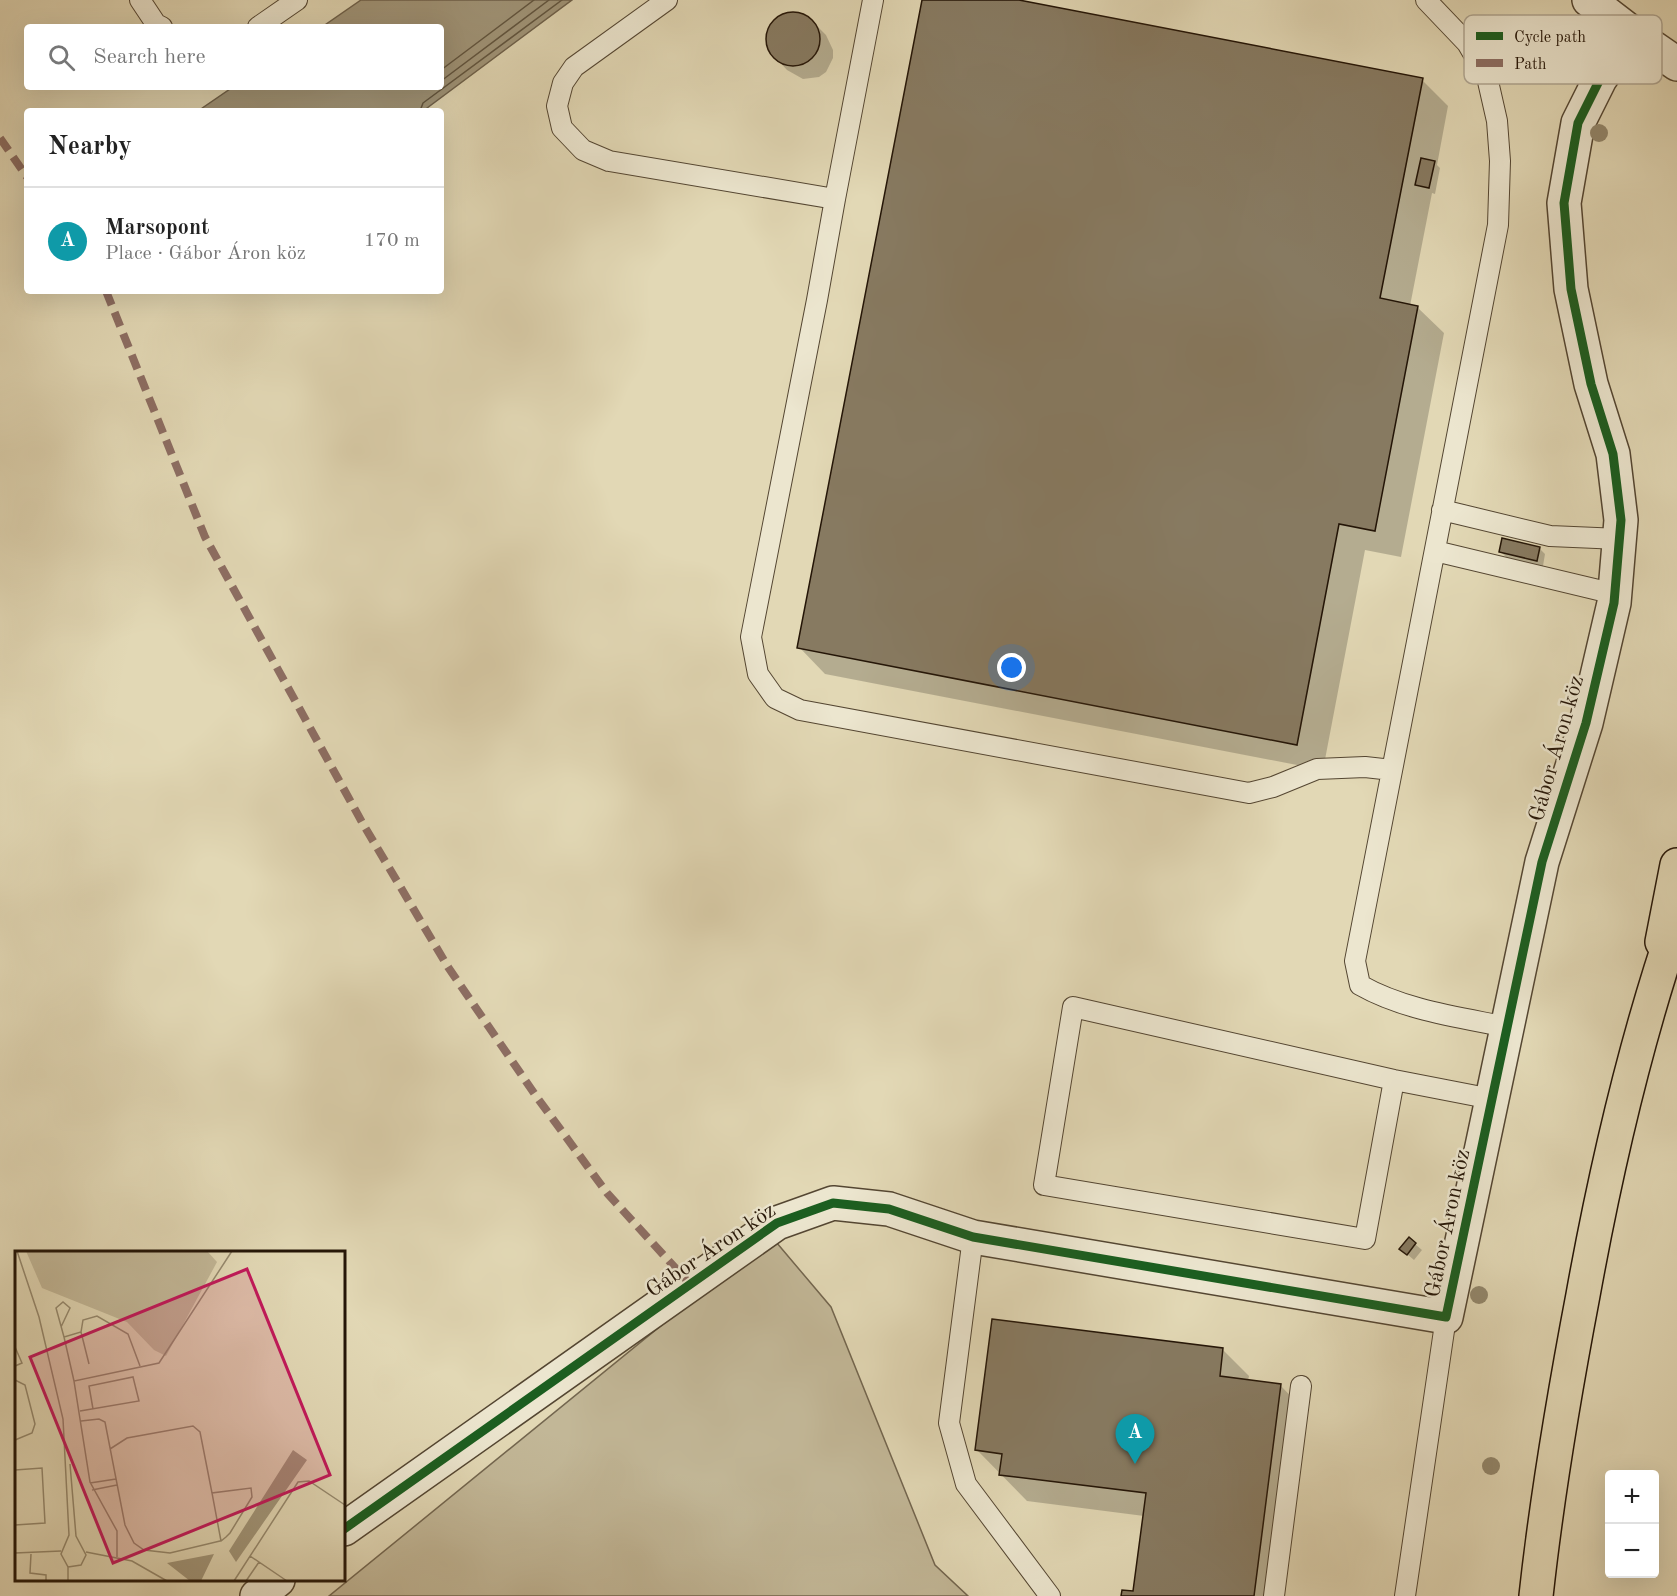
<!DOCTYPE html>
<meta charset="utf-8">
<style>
:root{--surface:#fff;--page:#f2f2f2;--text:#222;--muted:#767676;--line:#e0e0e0;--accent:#111827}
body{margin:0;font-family:"Old Standard TT",serif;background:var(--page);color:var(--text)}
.controls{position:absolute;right:18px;bottom:18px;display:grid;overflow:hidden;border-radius:6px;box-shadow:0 6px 24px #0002}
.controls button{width:54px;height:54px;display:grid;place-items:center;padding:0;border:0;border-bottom:2px solid var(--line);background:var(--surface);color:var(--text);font:30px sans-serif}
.you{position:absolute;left:1012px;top:668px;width:21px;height:21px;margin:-15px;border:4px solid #fff;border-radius:50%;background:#1a73e8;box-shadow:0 0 0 9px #1a73e833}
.badge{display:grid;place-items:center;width:39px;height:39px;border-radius:50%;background:var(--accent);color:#fff;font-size:20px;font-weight:700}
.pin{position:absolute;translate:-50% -50px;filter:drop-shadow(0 2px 3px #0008)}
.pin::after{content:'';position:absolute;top:32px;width:21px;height:18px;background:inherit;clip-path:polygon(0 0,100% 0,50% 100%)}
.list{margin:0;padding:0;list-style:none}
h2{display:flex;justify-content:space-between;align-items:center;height:78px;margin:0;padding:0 24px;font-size:26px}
h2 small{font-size:20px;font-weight:400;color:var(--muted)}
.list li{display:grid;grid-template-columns:39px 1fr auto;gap:18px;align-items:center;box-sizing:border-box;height:108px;padding:0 24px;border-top:2px solid var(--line)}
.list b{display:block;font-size:22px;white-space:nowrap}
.list p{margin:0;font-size:20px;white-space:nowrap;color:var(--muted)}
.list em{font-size:20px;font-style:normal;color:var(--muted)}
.icon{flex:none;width:33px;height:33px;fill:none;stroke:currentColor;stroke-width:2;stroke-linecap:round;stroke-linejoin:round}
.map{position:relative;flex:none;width:1677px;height:1596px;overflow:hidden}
.search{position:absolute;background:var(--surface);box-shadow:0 6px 24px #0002;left:24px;top:24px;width:420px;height:66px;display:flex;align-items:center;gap:15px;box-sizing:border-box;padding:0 21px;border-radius:6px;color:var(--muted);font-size:22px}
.panel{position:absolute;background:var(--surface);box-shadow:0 6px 24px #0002;left:24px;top:108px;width:420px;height:186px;border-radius:6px}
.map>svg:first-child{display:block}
.green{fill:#c2b797;stroke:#73664f;stroke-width:1.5}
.water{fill:#a1967a;stroke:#6f624c;stroke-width:1.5}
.shadow{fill:#0003}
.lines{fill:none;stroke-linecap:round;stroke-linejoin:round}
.shore{stroke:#625640;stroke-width:1.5}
.building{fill:#877a61;stroke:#241507;stroke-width:1.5}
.lane-casing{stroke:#544632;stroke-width:22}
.street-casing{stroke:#544632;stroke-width:36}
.primary-casing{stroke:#241507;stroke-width:36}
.lane{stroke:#ece6cf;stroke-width:20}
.street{stroke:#ece6cf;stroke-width:33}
.primary{stroke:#e2d8b5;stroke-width:33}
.quiet{stroke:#8d6e63;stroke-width:8;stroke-dasharray:15 8;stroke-linecap:butt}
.cycleway-casing{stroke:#ece6cf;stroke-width:13}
.cycleway{stroke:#1b5e20;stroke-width:9}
.tree{fill:#93886d}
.labels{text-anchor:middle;stroke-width:5;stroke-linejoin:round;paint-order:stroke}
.street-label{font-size:22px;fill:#241507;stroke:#ece6cf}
.inset-road{fill:none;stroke:#968a6f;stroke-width:1.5}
.view{fill:#c2185b;fill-opacity:0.15;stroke:#c2185b;stroke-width:3}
.inset-edge{fill:none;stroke:#241507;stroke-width:3}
.key{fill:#ece6cf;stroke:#b0a793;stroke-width:1.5}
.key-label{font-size:16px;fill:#241507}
</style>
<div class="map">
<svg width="1677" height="1596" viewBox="0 0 1677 1596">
<rect width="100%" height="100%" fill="#e2d8b5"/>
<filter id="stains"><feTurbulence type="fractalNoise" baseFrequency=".00333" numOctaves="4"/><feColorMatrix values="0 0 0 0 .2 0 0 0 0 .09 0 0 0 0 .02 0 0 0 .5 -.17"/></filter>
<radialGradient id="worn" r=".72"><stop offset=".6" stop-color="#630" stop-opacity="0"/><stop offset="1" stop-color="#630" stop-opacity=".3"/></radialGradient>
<path class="green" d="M 771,1236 L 831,1307 L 935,1565 L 968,1596 L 329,1596 Z"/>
<path class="water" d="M 361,0 L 572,0 L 423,111 L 198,111 L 233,87 L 441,87 L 441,27 L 322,27 Z"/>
<path class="shadow" d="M 923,0 L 1011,0 L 1422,80 L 1448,106 L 1437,165 L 1440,168 L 1435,194 L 1432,193 L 1410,306 L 1417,307 L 1444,333 L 1401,557 L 1365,550 L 1323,770 L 825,674 L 799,647 Z
M 788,13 L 797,13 L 812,21 L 826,35 L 833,50 L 833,58 L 826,72 L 819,77 L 803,79 L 787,70 L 774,56 L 767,40 L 768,31 L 773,23 Z
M 1539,548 L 1545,554 L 1543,566 L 1507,558 L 1500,551 Z
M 1409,1239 L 1422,1250 L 1414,1260 L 1401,1249 Z
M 1222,1349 L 1249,1376 L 1248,1381 L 1280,1385 L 1306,1412 L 1283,1596 L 1122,1596 L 1134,1593 L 1144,1516 L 1027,1501 L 977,1450 Z"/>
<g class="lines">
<path class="shore" d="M 441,70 L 534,0
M 441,81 L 549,0
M 420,111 L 423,103 L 562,0"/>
</g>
<path class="building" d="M 922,0 L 1019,0 L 1423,78 L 1380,298 L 1418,306 L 1375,531 L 1339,524 L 1297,745 L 797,648 Z
M766 39a27 27 0 1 1 54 0a27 27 0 1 1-54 0Z
M 1421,158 L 1435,161 L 1429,188 L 1415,185 Z
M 1502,538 L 1540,547 L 1537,561 L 1499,552 Z
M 1409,1237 L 1416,1243 L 1407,1255 L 1399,1249 Z
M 992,1319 L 1223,1348 L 1220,1376 L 1281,1384 L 1254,1596 L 1121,1596 L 1122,1590 L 1133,1591 L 1146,1493 L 999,1475 L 1002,1454 L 975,1450 Z"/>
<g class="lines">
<g class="lane-casing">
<path id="lane" d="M 140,0 L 156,24 L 162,27
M 667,0 L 574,67 L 563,83 L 557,106 L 562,128 L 583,150 L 609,161 L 835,199 L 873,0
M 1426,0 L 1467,43 L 1487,77 L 1497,121 L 1500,161 L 1498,225 L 1355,961 L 1360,985 C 1404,1010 1458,1017 1507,1027
M 258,27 L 297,0
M 835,199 L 817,300 L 751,637 L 758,674 L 775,698 L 800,710 L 1249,793 L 1273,787 L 1317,769 L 1365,767 L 1392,770
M 1442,510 L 1550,536 L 1620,539
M 1435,551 L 1615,594
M 1394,1080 L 1365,1239 L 1044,1185 L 1073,1007 L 1394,1080 L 1492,1099
M 973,1237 L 949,1423 L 966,1484 L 1050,1596
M 1274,1596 L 1301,1386
M 1405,1596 L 1446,1317"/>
</g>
<g class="street-casing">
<path id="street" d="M 1589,0 L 1632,33 L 1677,64
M 344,1529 L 777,1223 L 833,1203 L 889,1209 L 973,1237 L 1446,1317 L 1542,862 L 1586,723 L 1614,603 L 1621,520 L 1613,454 L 1591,384 L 1571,289 L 1564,203 L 1578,123 L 1600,79 L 1632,33
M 257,1596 L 278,1580"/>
</g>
<g class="primary-casing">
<path id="primary" d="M 1662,942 L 1677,865
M 1536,1596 C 1547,1495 1564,1395 1583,1295 C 1606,1168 1635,1042 1677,920"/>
</g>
<use href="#lane" class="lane"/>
<use href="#street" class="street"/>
<use href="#primary" class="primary"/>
<path class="quiet" d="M 0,138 L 27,177
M 106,291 L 205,537 L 363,824 L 448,967 L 536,1096 L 607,1193 L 690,1284"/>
<g class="cycleway-casing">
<path id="cycleway" d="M 344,1529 L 777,1223 L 833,1203 L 889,1209 L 973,1237 L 1446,1317 L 1542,862 L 1586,723 L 1614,603 L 1621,520 L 1613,454 L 1591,384 L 1571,289 L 1564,203 L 1578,123 L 1600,79 L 1632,33"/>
</g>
<use href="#cycleway" class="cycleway"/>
</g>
<g class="tree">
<circle cx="1599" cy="133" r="9"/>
<circle cx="1479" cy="1295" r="9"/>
<circle cx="1491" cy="1466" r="9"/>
</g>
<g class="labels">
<g class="street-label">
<text transform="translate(1555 748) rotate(-74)" y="8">Gábor Áron köz</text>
<text transform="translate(1446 1223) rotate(-78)" y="8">Gábor Áron köz</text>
<text transform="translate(710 1249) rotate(-34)" y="8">Gábor Áron köz</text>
</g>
</g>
<g transform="translate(15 1251)">
<rect width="330" height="330" fill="#e2d8b5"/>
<path d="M 11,0 L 192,0 L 202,11 L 151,105 L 139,99 L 112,71 L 27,37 Z" fill="#c2b797"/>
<path d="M 278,199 L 292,209 L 221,311 L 214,300 ZM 199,303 L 186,330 L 175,330 L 152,312 Z" fill="#a1967a"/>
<path class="inset-road" d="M 2,0 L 24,66 L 48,168 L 54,284 L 46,303 L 53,316 L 53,330M 46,76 L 55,57 L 48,51 L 41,57 L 49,86M 66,81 L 74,113M 0,96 L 7,112 L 0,115M 0,129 L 10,134 L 20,173 L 17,182 L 0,189M 59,130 L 49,86 L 66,81 L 68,69 L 82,65 L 113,83 L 125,115M 65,160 L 124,150 L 118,126 L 74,135 L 78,158M 66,170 L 84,168 L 90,171 L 110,274 L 119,292 L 129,299 L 155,302 L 205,290 L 206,290 L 211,286 L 215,282 L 237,246 L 236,237 L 197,242 L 206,290M 95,198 L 112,187 L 178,175 L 185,181 L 197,242M 0,219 L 27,217 L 30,272 L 0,274M 75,232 L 101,228M 77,239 L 102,234M 71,301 L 117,310 L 152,330M 0,302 L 46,300M 16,303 L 15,322 L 31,324 L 31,330M 235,305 L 272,330M 102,306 L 102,280 L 75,231 L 59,130 L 144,112 L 217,0M 53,316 L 66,314 L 71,304 L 61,285 L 55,213M 219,330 L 283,231 L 294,230 L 330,254M 231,330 L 244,311"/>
<path class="view" d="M 232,18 L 315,224 L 98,312 L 15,106 Z"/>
<rect width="330" height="330" class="inset-edge"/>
</g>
<rect x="1464" y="15" width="198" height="69" rx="9" class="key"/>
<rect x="1476" y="32" width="27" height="8" fill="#1b5e20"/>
<rect x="1476" y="59" width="27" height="8" fill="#8d6e63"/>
<g class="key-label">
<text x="1514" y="42">Cycle path</text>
<text x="1514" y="69">Path</text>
</g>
<rect width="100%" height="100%" filter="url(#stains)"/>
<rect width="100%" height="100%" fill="url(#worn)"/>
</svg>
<div class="controls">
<button>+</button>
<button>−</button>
</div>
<div class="you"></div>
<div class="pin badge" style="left:1135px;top:1464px;background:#0f9aa8">A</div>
<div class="search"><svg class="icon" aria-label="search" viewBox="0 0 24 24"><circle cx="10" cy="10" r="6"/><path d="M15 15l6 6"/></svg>Search here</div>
<section class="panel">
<h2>Nearby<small></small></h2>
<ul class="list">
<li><span class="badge" style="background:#0f9aa8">A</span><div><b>Marsopont</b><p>Place · Gábor Áron köz</p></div><em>170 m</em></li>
</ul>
</section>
</div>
